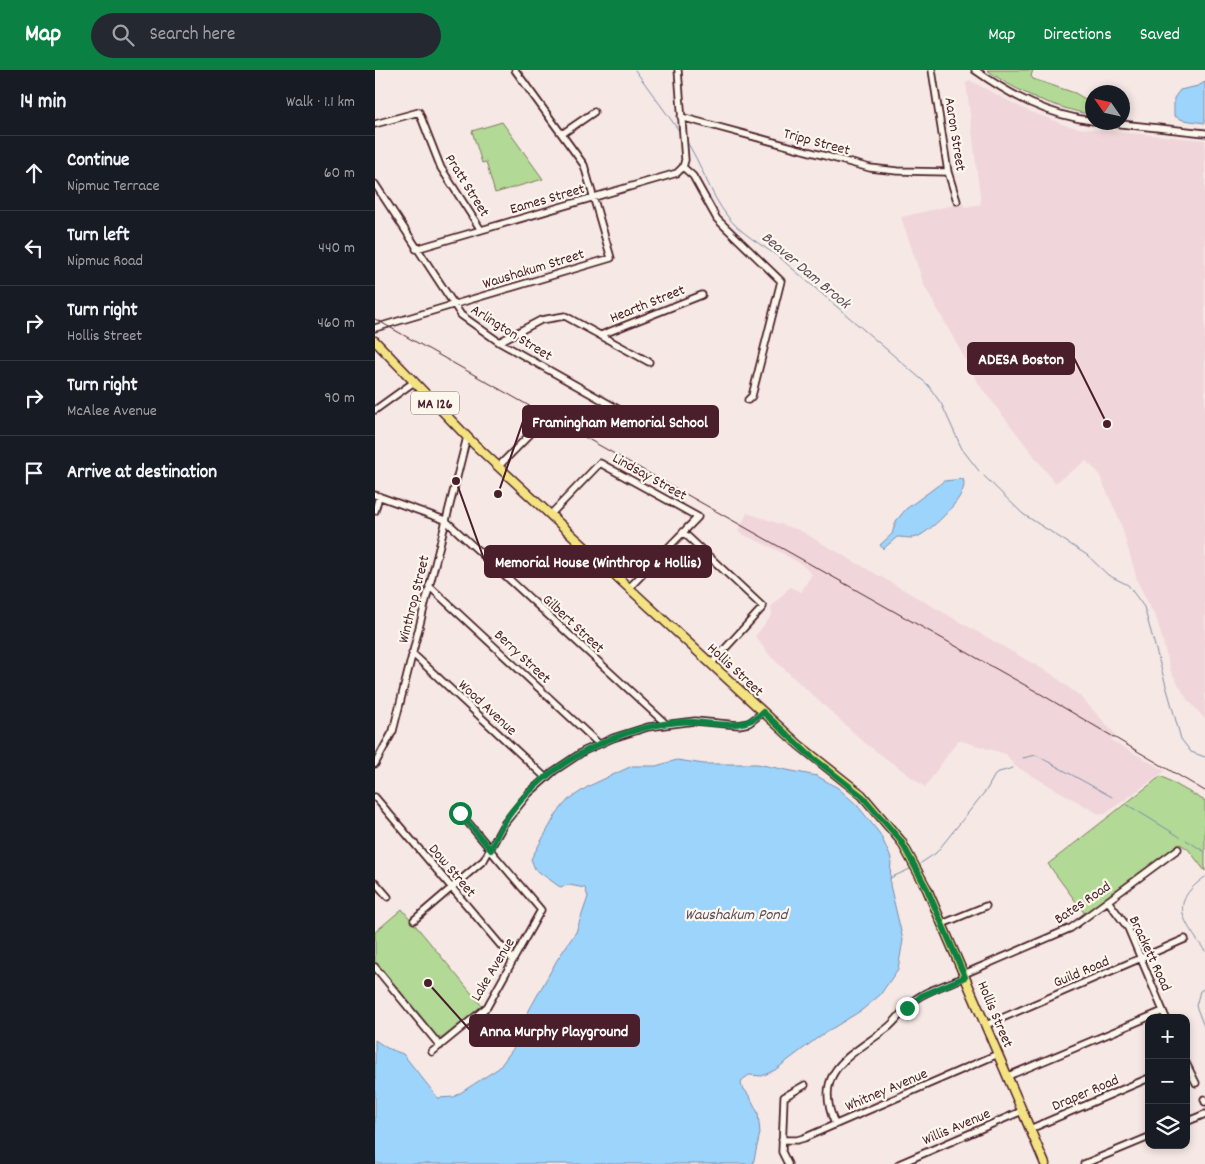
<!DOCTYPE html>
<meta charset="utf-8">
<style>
:root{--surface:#171b24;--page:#242831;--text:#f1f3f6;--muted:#9ea1a6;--line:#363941;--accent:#0b8043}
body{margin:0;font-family:Dekko,sans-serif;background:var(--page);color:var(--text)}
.controls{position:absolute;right:15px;bottom:15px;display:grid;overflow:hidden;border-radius:10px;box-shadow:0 2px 8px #0003}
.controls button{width:45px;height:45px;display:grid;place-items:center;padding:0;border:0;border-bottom:1px solid var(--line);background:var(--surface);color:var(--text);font:25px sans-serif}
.compass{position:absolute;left:710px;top:15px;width:45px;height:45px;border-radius:50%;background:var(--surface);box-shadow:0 2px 8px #0003;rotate:304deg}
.stop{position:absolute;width:15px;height:15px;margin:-11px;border:4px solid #0b8043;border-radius:50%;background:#fff}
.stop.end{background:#0b8043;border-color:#fff;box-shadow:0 1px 5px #0008}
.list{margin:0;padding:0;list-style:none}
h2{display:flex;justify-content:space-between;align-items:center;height:65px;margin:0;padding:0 20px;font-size:21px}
h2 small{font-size:16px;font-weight:400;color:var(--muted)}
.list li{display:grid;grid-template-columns:32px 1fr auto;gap:15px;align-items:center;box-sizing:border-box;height:75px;padding:0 20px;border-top:1px solid var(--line)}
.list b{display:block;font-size:19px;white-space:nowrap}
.list p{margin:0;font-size:16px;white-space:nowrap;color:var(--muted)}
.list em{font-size:16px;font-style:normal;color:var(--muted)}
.icon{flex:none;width:28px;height:28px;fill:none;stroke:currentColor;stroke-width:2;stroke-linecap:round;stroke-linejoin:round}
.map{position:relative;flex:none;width:830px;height:1094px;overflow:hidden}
header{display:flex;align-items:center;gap:30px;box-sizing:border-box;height:70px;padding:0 25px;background:var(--accent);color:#fff}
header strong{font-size:24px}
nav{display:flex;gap:28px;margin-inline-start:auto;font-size:18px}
.search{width:350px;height:45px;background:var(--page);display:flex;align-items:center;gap:12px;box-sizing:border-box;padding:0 18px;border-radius:28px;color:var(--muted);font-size:19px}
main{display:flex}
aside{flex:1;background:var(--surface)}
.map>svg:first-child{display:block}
.built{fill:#f0d6da}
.green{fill:#b2d995;stroke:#7e7c60}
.water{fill:#9dd4fc;stroke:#7c8ca8}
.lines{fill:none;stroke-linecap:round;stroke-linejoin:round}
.stream{stroke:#7c8ca8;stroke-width:1}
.minor-casing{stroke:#4a1f2b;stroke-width:9}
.major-casing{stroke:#4a1f2b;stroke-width:11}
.minor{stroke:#fbf7ec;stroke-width:5.5}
.major{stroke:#f4e382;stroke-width:8}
.rail{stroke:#4a1f2b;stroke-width:1}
.route{stroke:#0b8043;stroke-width:6}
.labels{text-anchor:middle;stroke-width:4.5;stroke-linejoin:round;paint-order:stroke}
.shield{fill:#fbf7ec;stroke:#7f6065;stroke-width:1}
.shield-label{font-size:14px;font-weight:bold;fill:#4a1f2b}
.street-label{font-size:15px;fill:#4a1f2b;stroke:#fbf7ec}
.water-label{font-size:16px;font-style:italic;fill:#5f4c5f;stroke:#fbf7ec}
.leader{fill:none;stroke:#4a1f2b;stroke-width:2}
.callout-dot{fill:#4a1f2b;stroke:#fbf7ec;stroke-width:2}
.callout{fill:#4a1f2b;stroke:#4a1f2b;stroke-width:2}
.callout-label{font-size:16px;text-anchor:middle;font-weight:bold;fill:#fff}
</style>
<header>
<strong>Map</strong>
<div class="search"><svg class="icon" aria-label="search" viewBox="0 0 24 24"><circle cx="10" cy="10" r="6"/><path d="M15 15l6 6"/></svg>Search here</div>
<nav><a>Map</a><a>Directions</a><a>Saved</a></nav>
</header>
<main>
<aside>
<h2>14 min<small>Walk · 1.1 km</small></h2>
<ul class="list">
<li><svg class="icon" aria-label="ahead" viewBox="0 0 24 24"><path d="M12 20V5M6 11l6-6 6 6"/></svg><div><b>Continue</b><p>Nipmuc Terrace</p></div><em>60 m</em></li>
<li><svg class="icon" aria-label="left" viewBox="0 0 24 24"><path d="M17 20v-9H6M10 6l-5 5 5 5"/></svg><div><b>Turn left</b><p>Nipmuc Road</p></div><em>440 m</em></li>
<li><svg class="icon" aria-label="right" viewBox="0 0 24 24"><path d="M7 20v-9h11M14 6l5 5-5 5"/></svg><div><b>Turn right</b><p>Hollis Street</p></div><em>460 m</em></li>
<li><svg class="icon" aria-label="right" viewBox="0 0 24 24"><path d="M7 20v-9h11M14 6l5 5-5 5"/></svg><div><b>Turn right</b><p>McAlee Avenue</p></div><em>90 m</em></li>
<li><svg class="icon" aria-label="arrive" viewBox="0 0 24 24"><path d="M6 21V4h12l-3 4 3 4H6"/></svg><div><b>Arrive at destination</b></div></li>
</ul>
</aside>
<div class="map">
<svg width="830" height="1094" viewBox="0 0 830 1094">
<rect width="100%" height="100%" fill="#f6e8e4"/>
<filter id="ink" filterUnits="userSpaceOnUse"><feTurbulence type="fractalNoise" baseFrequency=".02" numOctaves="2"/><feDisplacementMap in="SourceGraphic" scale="10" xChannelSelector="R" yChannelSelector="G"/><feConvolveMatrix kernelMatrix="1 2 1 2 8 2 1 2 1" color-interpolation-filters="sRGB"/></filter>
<g filter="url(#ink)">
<path class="built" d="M 594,10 L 649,39 L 690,55 L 703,58 L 830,70 L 830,649 L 812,629 L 796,602 L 782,550 L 763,513 L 745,451 L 723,402 L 711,391 L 680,413 L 605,316 L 549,215 L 526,147 L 587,133 L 590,137 L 606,134 L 591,13 Z
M 372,443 L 424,460 L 678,605 L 706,627 L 740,664 L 736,670 L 790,701 L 730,744 L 724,744 L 640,696 L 631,684 L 583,670 L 550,717 L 490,673 L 395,586 L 380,566 L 397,545 L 396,537 L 415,517 L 426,522 L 437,504 L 426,494 L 400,479 L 363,462 Z"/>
<path class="green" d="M 612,0 L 658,0 L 656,6 L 658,9 L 700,23 L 717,33 L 717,45 C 679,37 643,23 612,0 Z
M 127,52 L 168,109 L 120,123 L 111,92 L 107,93 L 97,61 Z
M 786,706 L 830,731 L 830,801 L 813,779 L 805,774 L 710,844 L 673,794 Z
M 27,839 L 107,936 L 67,968 L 63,968 L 0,891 L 0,862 Z"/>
<path class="water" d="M 830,12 L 830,53 L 808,50 L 799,46 L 799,28 L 805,20 L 823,16 Z
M 588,409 C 596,424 556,461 542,467 C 537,469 528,467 522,467 L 508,479 L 505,475 L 517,464 L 521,451 L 531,439 L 569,411 Z
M 302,690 L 329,694 L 382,694 L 442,706 L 463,718 L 482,735 L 505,764 L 516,788 L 515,815 L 528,870 L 523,899 L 505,925 L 487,940 L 445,966 L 400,1000 L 387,1006 L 374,1005 L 367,1010 L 366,1015 L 375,1027 L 383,1043 L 385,1063 L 378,1094 L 0,1094 L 0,970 L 12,978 L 28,984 L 63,1028 L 79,1027 L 124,998 L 143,972 L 147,953 L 182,890 L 201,862 L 213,827 L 210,818 L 194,815 L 185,817 L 160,799 L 156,789 L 182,743 L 193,730 L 214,716 L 257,696 L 281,696 Z"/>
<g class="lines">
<path class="stream" d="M 260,0 L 305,62
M 310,69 C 327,94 334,123 353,147 C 364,162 388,176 404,187 L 553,315 L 567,335 L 587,379 L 604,401
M 609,406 L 648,444 L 712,485 L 733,505 L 753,515 L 769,537 L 806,669 L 816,682 L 830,687
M 648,688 L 661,685 L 737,727
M 751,734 L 805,767
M 811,770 L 830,782
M 546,793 L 561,783 L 612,719 L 621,703 L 638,698
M 830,807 C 792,834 809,851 830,881
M 515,808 L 535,799
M 830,918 L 825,921 L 821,936 L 830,959"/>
<g class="minor-casing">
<path id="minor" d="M 303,0 L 310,90 L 308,97
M 557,0 L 573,102 L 582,131
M 600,0 C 637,26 672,45 718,51
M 306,47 L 495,98 L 522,101 L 573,102
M 727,52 L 830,63
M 0,54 L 44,42 L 66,98 L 106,160
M 187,64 L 219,42
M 308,97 L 318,106 L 342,149 L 406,211 L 377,326 L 373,330
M 0,114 L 86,245 L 124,272 L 250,343 L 259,345
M 41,179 L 302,103 L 308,97
M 0,258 L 236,188 L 209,95 L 140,0
M 226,265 L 327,225
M 124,272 L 166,250 L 190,246 L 274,292
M 0,340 L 39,312
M 123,397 L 165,354
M 0,425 L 70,450 L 290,653
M 0,441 L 4,426
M 175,445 L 225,393 L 323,447 L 254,518
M 308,462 L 388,537 L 336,594
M 54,516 L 224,674
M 37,583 L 171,708
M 0,694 L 18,661 L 92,367
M 0,727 L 138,890
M 85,743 L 116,780
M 0,812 L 13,827
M 733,831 L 753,858 L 791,948
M 39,850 L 109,790 L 129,754 L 154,723 L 179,701 L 209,681 L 238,668 L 273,657 L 320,651 L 364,655 L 374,653 L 388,642
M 567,854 L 611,836
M 0,897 L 65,976
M 589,904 L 696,858 L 803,779
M 611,955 L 810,869
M 57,982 L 112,937 L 166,840 L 115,780
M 811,993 L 821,1013
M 633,1006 L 788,941
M 829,1029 L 830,1032
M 811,1052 L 830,1044
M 460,1054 C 437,1001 474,987 511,959 C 522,951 528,939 538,931 C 552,920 573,914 590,907
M 655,1059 L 774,1008
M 407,1070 L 422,1070 L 429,1068 L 623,984
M 413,1094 L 407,1082 L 409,1027 L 430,1015
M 524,1094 L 647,1041
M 709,1094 L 774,1067"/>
</g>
<g class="major-casing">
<path id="major" d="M 0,271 L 98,373 L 254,518 L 424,675 L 487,725 L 526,771 L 552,819 L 670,1094"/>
</g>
<use href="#minor" class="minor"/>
<use href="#major" class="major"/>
<path class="rail" d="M 0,249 L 664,623 L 830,721"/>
</g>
</g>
<g class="lines" filter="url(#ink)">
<path class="route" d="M 85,743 L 116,780 C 140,709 234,657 305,652 C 332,650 367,664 388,642 L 432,683 L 487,726 L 526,771 L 552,819 L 590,907 L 546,926 L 532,938"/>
</g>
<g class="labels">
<rect class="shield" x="36" y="321.5" width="48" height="23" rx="4"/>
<g class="shield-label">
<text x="60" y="338">MA 126</text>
</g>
<g class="street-label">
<text transform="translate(581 64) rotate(81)" y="5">Aaron Street</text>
<text transform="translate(442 71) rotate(15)" y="5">Tripp Street</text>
<text transform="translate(93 115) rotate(58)" y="5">Pratt Street</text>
<text transform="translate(172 128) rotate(-16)" y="5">Eames Street</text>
<text transform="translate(158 198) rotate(-17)" y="5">Waushakum Street</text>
<text transform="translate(272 233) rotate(-22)" y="5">Hearth Street</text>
<text transform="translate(137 262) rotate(32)" y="5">Arlington Street</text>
<text transform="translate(275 406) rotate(29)" y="5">Lindsay Street</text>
<text transform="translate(38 529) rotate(-76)" y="5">Winthrop Street</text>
<text transform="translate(199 553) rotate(43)" y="5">Gilbert Street</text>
<text transform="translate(148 586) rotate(43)" y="5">Berry Street</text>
<text transform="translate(361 599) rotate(43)" y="5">Hollis Street</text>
<text transform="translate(113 637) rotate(43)" y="5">Wood Avenue</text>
<text transform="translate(78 800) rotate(50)" y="5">Dow Street</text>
<text transform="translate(707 832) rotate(-34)" y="5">Bates Road</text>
<text transform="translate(776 883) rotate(65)" y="5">Brackett Road</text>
<text transform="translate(117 899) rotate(-59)" y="5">Lake Avenue</text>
<text transform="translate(706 901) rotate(-23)" y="5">Guild Road</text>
<text transform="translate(621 944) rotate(67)" y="5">Hollis Street</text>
<text transform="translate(511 1019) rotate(-23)" y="5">Whitney Avenue</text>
<text transform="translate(710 1022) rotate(-23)" y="5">Draper Road</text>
<text transform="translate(581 1056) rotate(-23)" y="5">Willis Avenue</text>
</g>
<g class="water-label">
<text transform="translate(432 199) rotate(40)" y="6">Beaver Dam Brook</text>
<text x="361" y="849">Waushakum Pond</text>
</g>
</g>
<path class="leader" d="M732 354L699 288M123 424L148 351M81 411L110 492M53 913L95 960"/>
<g class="callout-dot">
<circle cx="732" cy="354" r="5"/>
<circle cx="123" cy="424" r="5"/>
<circle cx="81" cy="411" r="5"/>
<circle cx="53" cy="913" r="5"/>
</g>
<g class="callout">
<rect x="593" y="273" width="106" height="31" rx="5"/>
<rect x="148" y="336" width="195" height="31" rx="5"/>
<rect x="110" y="476" width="226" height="31" rx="5"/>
<rect x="95" y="945" width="169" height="31" rx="5"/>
</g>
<g class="callout-label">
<text x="646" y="294">ADESA Boston</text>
<text x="245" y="357">Framingham Memorial School</text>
<text x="223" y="497">Memorial House (Winthrop &amp; Hollis)</text>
<text x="179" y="966">Anna Murphy Playground</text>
</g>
</svg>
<div class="controls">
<button>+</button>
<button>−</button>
<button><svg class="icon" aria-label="layers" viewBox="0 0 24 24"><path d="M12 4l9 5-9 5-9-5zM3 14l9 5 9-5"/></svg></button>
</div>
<svg class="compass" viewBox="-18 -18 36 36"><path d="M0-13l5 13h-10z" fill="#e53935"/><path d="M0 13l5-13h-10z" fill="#9ea1a6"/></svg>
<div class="stop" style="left:85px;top:743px"></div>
<div class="stop end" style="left:532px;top:938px"></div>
</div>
</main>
